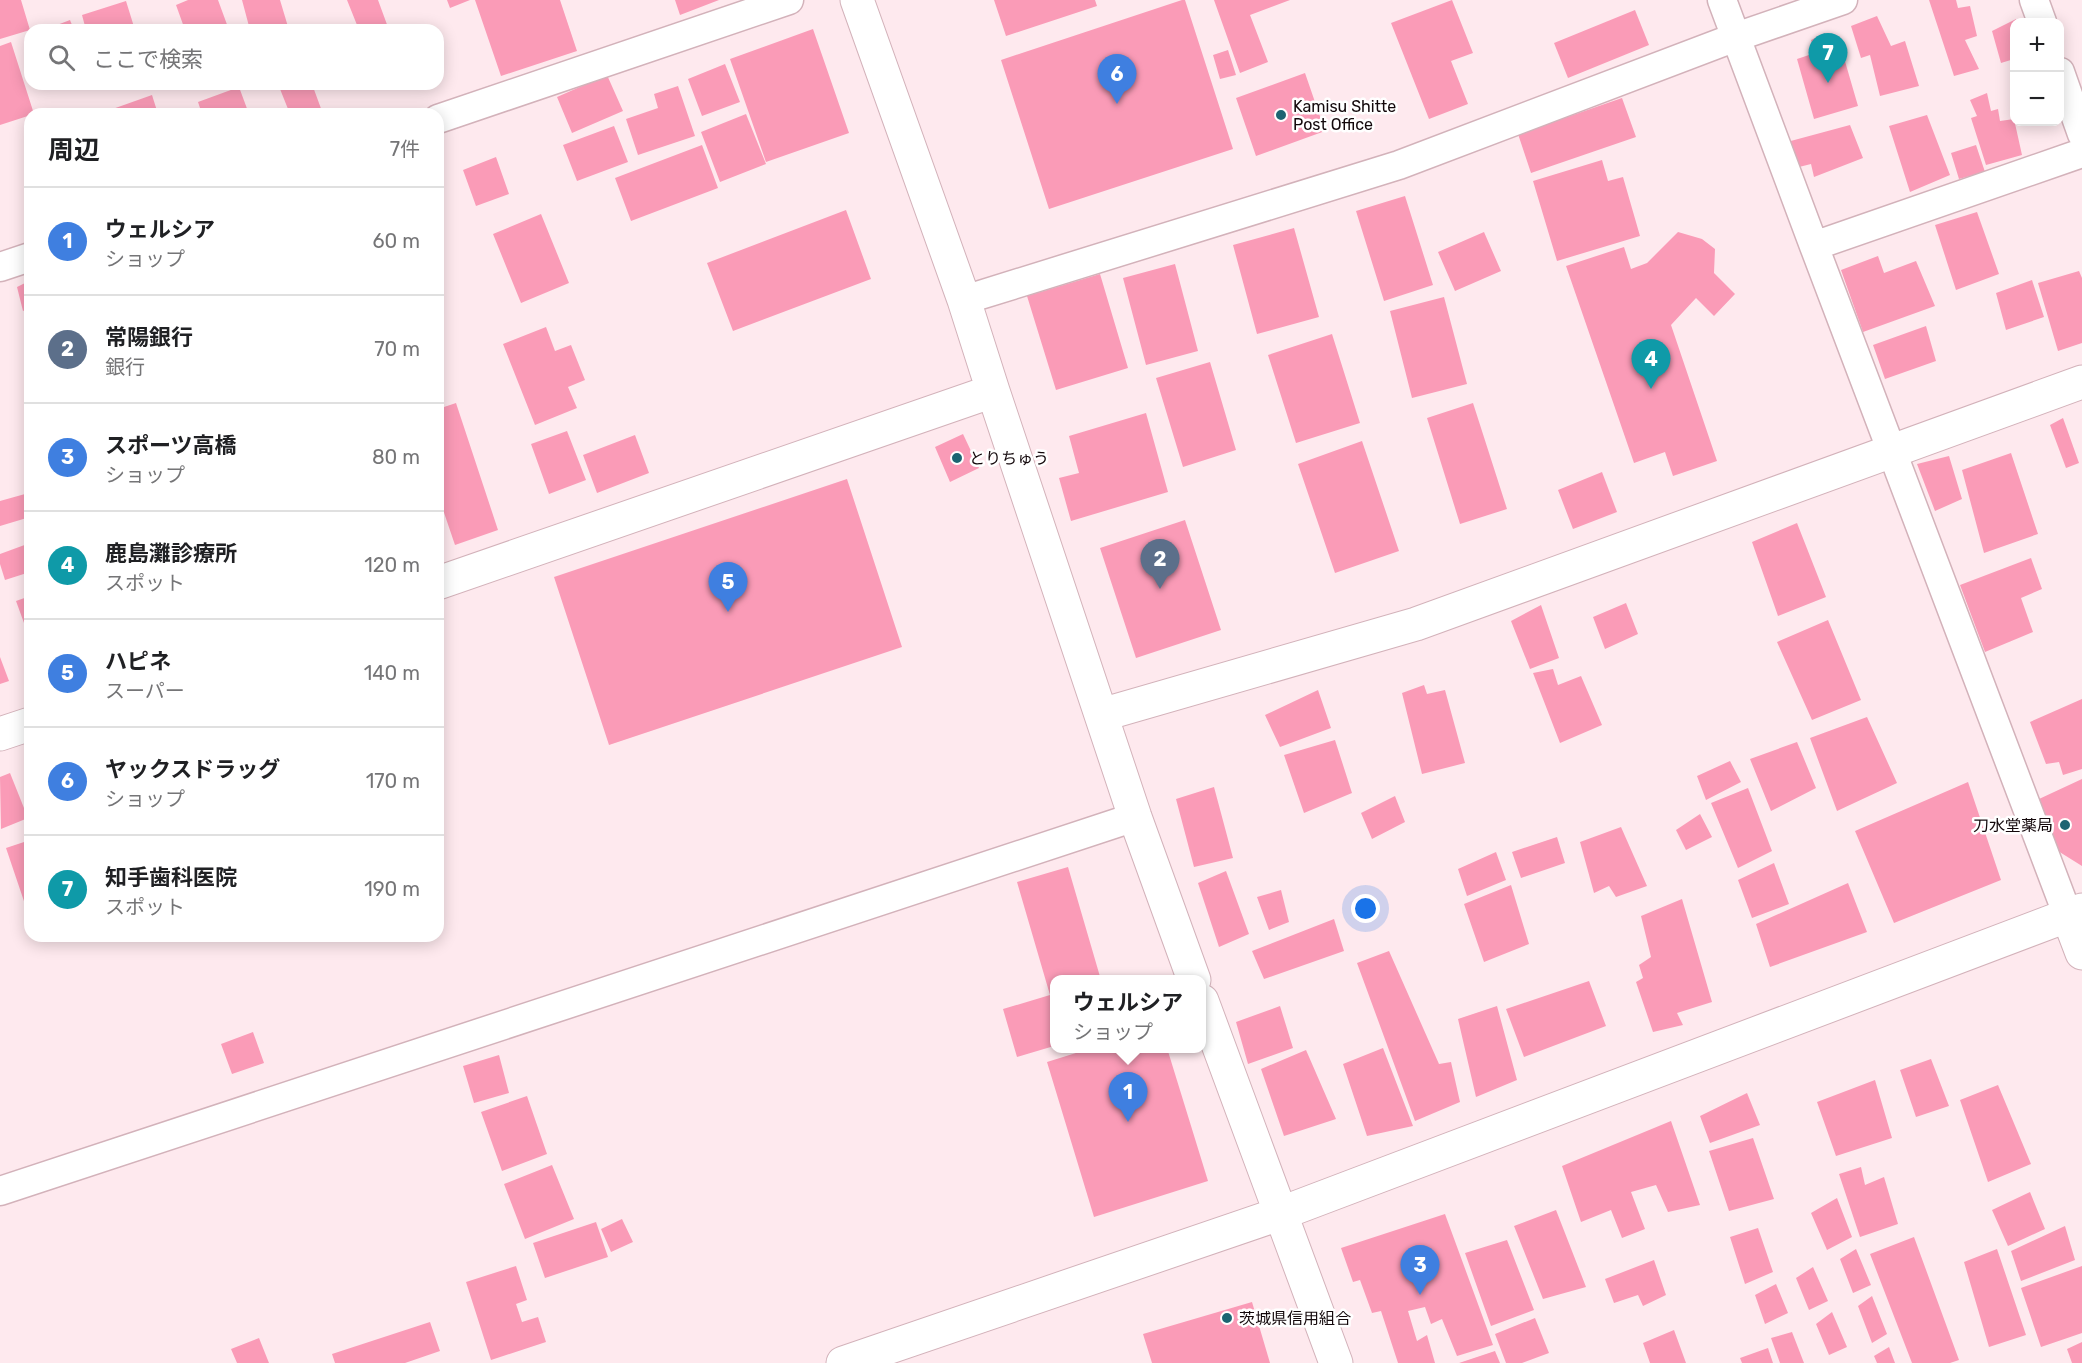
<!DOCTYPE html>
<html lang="ja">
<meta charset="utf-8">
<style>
:root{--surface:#fff;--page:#f2f2f2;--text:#202124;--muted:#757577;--line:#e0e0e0;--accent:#0f766e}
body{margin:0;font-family:Rubik,"Noto Sans JP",sans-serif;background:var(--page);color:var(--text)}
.controls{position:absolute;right:18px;top:18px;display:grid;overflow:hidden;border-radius:12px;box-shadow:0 3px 15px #0003}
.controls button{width:54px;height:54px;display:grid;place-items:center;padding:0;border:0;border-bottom:2px solid var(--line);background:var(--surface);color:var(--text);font:30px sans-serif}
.you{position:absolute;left:1366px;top:909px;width:21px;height:21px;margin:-15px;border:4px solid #fff;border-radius:50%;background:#1a73e8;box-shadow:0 0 0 9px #1a73e833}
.badge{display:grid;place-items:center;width:39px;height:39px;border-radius:50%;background:var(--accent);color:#fff;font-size:20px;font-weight:700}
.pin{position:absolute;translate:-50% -50px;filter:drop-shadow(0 2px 3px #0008)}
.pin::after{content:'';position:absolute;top:32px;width:21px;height:18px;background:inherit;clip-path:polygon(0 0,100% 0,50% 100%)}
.popup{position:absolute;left:1050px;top:975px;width:156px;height:78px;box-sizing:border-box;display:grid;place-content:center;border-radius:12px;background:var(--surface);filter:drop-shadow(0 2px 4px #0005);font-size:20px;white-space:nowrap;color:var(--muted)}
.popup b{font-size:22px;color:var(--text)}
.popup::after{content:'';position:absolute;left:50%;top:100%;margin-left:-12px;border:12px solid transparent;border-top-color:var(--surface)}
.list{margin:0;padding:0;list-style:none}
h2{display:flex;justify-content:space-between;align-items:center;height:78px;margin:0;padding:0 24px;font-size:26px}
h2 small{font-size:20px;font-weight:400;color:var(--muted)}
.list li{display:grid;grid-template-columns:39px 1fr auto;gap:18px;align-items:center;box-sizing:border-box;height:108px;padding:0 24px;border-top:2px solid var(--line)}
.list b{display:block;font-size:22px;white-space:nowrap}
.list p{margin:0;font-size:20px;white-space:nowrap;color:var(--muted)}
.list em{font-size:20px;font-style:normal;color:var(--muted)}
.icon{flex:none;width:33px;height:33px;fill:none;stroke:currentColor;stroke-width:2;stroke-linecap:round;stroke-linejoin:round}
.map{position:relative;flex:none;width:2082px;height:1363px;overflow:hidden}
.search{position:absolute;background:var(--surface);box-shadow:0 3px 15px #0003;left:24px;top:24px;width:420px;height:66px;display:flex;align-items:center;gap:15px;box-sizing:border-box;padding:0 21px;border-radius:18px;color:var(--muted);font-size:22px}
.panel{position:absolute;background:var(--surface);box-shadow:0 3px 15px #0003;left:24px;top:108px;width:420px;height:834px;border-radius:18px}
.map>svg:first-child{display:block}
.building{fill:#fa9bb7}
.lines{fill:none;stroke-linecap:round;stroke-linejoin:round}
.minor-casing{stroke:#d3b2ba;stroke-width:31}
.tertiary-casing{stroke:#d3b2ba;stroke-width:35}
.minor{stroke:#fff;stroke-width:28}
.tertiary{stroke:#fff;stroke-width:33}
.poi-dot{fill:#1c6472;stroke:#fff;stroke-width:2}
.labels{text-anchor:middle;stroke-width:5;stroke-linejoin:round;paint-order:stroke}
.poi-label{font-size:16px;fill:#13080b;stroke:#fff;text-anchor:start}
</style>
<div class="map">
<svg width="2082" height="1363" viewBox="0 0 2082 1363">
<rect width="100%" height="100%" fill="#fee9ee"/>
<path class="building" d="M 0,0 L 21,0 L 30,30 L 0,39 Z
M 188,0 L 218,0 L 229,30 L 185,30 L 176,5 Z
M 242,0 L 280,0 L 289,30 L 250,30 Z
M 347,0 L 378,0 L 389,30 L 359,30 Z
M 447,0 L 470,0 L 450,8 Z
M 475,0 L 560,0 L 577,51 L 501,76 Z
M 675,0 L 719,0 L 680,15 Z
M 994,0 L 1095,0 L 1097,6 L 1006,36 Z
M 1182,0 L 1185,0 L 1233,149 L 1049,209 L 1001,60 Z
M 1214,0 L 1290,0 L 1250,15 L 1268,62 L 1240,73 Z
M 1452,0 L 1473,53 L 1451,61 L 1468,104 L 1429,119 L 1391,23 Z
M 1929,0 L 1956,0 L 1958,8 L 1970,6 L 1977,36 L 1965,40 L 1979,69 L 1954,76 Z
M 126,1 L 135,30 L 86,30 L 82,15 Z
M 1635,10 L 1649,45 L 1568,78 L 1554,43 Z
M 1877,16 L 1891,46 L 1905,41 L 1919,86 L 1880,96 L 1870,55 L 1861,58 L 1851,26 Z
M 2016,19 L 2017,22 L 2014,22 L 2014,59 L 2001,63 L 1992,31 Z
M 70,20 L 74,30 L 44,30 Z
M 813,29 L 849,133 L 766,162 L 730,59 Z
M 1825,33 L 1831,54 L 1842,51 L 1858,106 L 1814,119 L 1797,59 L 1815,53 L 1811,40 Z
M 11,42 L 34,114 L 0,125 L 0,46 Z
M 1228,50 L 1236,75 L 1220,79 L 1213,55 Z
M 725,64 L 740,102 L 702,116 L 688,79 Z
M 1305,73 L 1325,131 L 1256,156 L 1236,98 Z
M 607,75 L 623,111 L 572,133 L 557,97 Z
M 278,84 L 312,84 L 323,114 L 290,114 Z
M 678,86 L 695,136 L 638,155 L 626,119 L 658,108 L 654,94 Z
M 239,87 L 249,114 L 202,114 L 198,102 Z
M 1987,93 L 1991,111 L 1998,109 L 2000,121 L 2014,119 L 2022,155 L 1986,165 L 1971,118 L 1977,116 L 1970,100 Z
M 152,95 L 158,114 L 108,114 L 107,111 Z
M 1622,98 L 1636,137 L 1531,173 L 1518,134 Z
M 746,114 L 766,164 L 720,182 L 701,132 Z
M 1927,115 L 1950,175 L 1910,192 L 1889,126 Z
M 1850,125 L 1863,158 L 1814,177 L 1811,164 L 1799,167 L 1787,142 Z
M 614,126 L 628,162 L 577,181 L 563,145 Z
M 702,145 L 718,188 L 631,221 L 615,178 Z
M 1976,145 L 1985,172 L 1959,179 L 1951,153 Z
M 496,157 L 509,194 L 476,206 L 463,170 Z
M 1602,160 L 1608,181 L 1623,177 L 1640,236 L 1557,261 L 1533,181 Z
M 1405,196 L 1433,285 L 1384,301 L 1356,211 Z
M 846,210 L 871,279 L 733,331 L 707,263 Z
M 1977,212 L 1999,274 L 1956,290 L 1935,225 Z
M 541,214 L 569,283 L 521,303 L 493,234 Z
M 1294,228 L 1319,317 L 1257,334 L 1233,245 Z
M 1484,232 L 1501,271 L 1455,291 L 1438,252 Z
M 1678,232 L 1702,239 L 1715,249 L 1714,273 L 1735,294 L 1714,316 L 1696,298 L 1671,325 L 1717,461 L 1673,476 L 1665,452 L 1634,463 L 1566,266 L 1624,247 L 1631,269 L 1647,263 Z
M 1878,256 L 1884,273 L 1916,261 L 1935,306 L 1863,332 L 1841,270 Z
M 1175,264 L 1198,351 L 1146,365 L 1123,278 Z
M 2079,271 L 2082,278 L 2082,343 L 2058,351 L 2038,283 Z
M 1100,274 L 1128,368 L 1056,390 L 1027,296 Z
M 2032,280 L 2044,317 L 2006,330 L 1996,293 Z
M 27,282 L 30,288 L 30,308 L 23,311 L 17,287 Z
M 1444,297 L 1467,384 L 1412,398 L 1390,311 Z
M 1926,326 L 1936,361 L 1885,379 L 1873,345 Z
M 546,327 L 555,351 L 571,345 L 585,380 L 568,387 L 577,408 L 535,425 L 503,344 Z
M 1332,334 L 1360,423 L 1296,443 L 1268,355 Z
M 1210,362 L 1236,450 L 1183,467 L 1156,378 Z
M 456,403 L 498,530 L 455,545 L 438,495 L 438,409 Z
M 1473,403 L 1507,509 L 1460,524 L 1427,418 Z
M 1146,413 L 1168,492 L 1071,521 L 1059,478 L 1079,473 L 1069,436 Z
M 2063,418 L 2079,463 L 2066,468 L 2050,425 Z
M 567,431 L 586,480 L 549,494 L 531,444 Z
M 963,434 L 979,468 L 950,482 L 935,447 Z
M 635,435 L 649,473 L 597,493 L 583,455 Z
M 1362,441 L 1399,551 L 1335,573 L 1298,464 Z
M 2011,453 L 2038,534 L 1984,553 L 1962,470 Z
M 1949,456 L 1962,499 L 1935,511 L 1917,464 Z
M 1602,472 L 1617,512 L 1573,529 L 1558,490 Z
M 847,479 L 902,647 L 609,745 L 554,577 Z
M 25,494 L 30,517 L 0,526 L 0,501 Z
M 1185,520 L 1221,630 L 1136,658 L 1100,548 Z
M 1797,523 L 1826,597 L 1778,616 L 1752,542 Z
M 30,543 L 30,572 L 5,580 L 0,564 L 0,554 Z
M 2031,558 L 2042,589 L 2021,598 L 2033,632 L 1985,652 L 1960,585 Z
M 30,596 L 30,621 L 24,623 L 16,601 Z
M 1626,603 L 1638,634 L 1605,649 L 1593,617 Z
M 1541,605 L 1559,658 L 1530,669 L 1511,621 Z
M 1828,620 L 1861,700 L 1812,720 L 1777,642 Z
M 0,657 L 9,681 L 0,684 Z
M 1553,669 L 1558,685 L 1581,676 L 1602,725 L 1560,743 L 1533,673 Z
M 1424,685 L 1427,694 L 1445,690 L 1465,763 L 1422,774 L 1402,693 Z
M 1318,690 L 1331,728 L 1280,747 L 1265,715 Z
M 2082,699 L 2082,769 L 2063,775 L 2059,762 L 2046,764 L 2030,722 Z
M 1867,717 L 1897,783 L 1837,811 L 1810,738 Z
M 1335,740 L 1352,793 L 1304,813 L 1284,755 Z
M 1797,742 L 1816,788 L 1771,811 L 1750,759 Z
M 1730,761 L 1741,782 L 1706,800 L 1697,776 Z
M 10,773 L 28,818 L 1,829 L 0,777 Z
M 2082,779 L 2082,866 L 2058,851 L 2039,799 Z
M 1968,782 L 2001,880 L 1894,923 L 1855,831 Z
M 1214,787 L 1233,858 L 1194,867 L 1176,799 Z
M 1748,788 L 1772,851 L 1738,868 L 1711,803 Z
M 1395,796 L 1405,822 L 1372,839 L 1361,813 Z
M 1700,814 L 1712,837 L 1686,850 L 1676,830 Z
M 1621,827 L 1647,886 L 1616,897 L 1609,886 L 1594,893 L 1580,842 Z
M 1557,837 L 1565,863 L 1521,878 L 1512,852 Z
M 30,840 L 30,919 L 6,848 Z
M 1496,852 L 1506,880 L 1467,896 L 1458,869 Z
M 1774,863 L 1789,904 L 1752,918 L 1738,880 Z
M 1068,867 L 1101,980 L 1054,980 L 1054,1046 L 1017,1057 L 1003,1009 L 1050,995 L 1017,882 Z
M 1226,871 L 1249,934 L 1219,947 L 1198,883 Z
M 1848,883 L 1867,932 L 1770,967 L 1756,924 Z
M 1511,885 L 1529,944 L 1484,962 L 1464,904 Z
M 1281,890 L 1289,922 L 1269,930 L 1257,897 Z
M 1682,899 L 1712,1002 L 1677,1013 L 1683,1025 L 1653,1032 L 1636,982 L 1643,978 L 1639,965 L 1651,957 L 1641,916 Z
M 1334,919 L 1344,951 L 1264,979 L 1252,951 Z
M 1389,951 L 1439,1064 L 1451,1062 L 1460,1102 L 1415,1121 L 1357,963 Z
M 1589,981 L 1606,1026 L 1524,1057 L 1506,1009 Z
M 1280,1006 L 1293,1048 L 1248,1064 L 1236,1022 Z
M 1497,1006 L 1517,1080 L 1476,1097 L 1458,1019 Z
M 253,1032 L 264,1063 L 232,1074 L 221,1044 Z
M 1092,1048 L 1167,1048 L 1208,1181 L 1094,1217 L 1047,1062 Z
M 1383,1048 L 1413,1126 L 1367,1136 L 1343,1064 Z
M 1306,1050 L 1336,1119 L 1284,1136 L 1261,1069 Z
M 499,1055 L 509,1093 L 474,1103 L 463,1066 Z
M 1931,1059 L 1949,1106 L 1916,1117 L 1900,1070 Z
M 1875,1080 L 1892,1138 L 1836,1156 L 1817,1102 Z
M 1998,1085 L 2031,1164 L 1988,1182 L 1960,1100 Z
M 1747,1093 L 1760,1125 L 1710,1143 L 1700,1116 Z
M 527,1096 L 547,1154 L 502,1171 L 481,1112 Z
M 1671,1121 L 1700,1205 L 1668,1212 L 1656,1185 L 1631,1192 L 1645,1229 L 1622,1238 L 1611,1210 L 1581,1222 L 1562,1166 Z
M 1753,1138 L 1774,1199 L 1729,1211 L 1709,1151 Z
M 552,1165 L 574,1219 L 525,1239 L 504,1184 Z
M 1861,1167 L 1865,1185 L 1884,1177 L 1898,1224 L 1860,1237 L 1839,1174 Z
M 2030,1192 L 2045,1229 L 2008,1246 L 1992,1210 Z
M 1837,1198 L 1852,1237 L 1827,1250 L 1811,1213 Z
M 1556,1210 L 1586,1287 L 1543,1299 L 1514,1226 Z
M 1445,1214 L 1493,1345 L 1457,1356 L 1442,1319 L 1431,1324 L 1425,1307 L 1408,1311 L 1417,1341 L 1427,1335 L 1435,1363 L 1398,1363 L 1381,1311 L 1372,1313 L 1360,1280 L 1353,1282 L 1341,1248 Z
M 622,1219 L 633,1242 L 611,1252 L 601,1229 Z
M 596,1222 L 608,1257 L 545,1278 L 533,1243 Z
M 2065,1226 L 2075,1260 L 2021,1281 L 2011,1251 Z
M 1758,1228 L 1773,1272 L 1745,1284 L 1730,1237 Z
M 1914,1237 L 1959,1360 L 1950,1363 L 1912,1363 L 1870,1254 Z
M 1507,1240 L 1534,1310 L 1491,1326 L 1465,1253 Z
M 1856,1249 L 1871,1285 L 1853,1293 L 1840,1259 Z
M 1997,1249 L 2026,1335 L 1989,1347 L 1964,1262 Z
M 1654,1260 L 1666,1295 L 1643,1306 L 1638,1295 L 1614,1303 L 1605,1279 Z
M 516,1266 L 527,1300 L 516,1304 L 522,1322 L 538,1317 L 546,1342 L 491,1360 L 466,1282 Z
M 2082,1266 L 2082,1333 L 2041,1347 L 2021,1288 Z
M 1813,1267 L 1828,1301 L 1809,1310 L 1796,1278 Z
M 1776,1284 L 1788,1313 L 1765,1324 L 1755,1295 Z
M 1872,1296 L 1887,1334 L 1872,1343 L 1858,1306 Z
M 1252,1302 L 1270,1363 L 1152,1363 L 1143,1334 Z
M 1832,1312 L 1847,1347 L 1829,1355 L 1816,1324 Z
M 1535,1318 L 1549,1353 L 1522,1363 L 1506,1363 L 1495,1334 Z
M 430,1322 L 440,1351 L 405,1363 L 335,1363 L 332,1354 Z
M 1674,1330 L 1686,1363 L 1650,1363 L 1643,1343 Z
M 1792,1332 L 1804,1363 L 1780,1363 L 1771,1338 Z
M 259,1338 L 269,1363 L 237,1363 L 231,1349 Z
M 2082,1342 L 2082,1363 L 2072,1363 L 2067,1349 Z
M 1889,1347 L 1895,1363 L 1877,1363 L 1874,1356 Z
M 1768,1348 L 1773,1363 L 1742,1363 L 1740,1358 Z
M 1495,1351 L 1500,1363 L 1459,1363 Z"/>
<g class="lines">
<g class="minor-casing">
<path id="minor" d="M 1722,0 L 1814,246 L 2068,916
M 2034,0 L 2042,22
M 2060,72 L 2082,134
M 438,119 L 789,0
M 1814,246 L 2082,153
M 0,267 L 30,257
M 964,300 L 1399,165 L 1736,37 L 1843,0
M 0,1191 L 1135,817"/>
</g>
<g class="tertiary-casing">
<path id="tertiary" d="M 857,0 L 964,300 L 993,391 L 1135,817 L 1194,980
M 438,583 L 993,391
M 1101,715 L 1416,624 L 2082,382
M 0,734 L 30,724
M 2068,916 L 2082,953
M 1202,1001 L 1336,1363
M 843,1363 L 1279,1214 L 2082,910"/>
</g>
<use href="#minor" class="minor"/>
<use href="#tertiary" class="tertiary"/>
</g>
<g class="poi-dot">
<circle cx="1281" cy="115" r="6"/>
<circle cx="957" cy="458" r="6"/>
<circle cx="2065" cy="825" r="6"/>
<circle cx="1227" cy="1318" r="6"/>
</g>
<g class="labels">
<g class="poi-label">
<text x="1293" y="112">Kamisu Shitte<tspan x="1293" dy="18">Post Office</tspan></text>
<text x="969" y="464">とりちゅう</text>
<text x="2053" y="831" text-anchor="end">刀水堂薬局</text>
<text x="1239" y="1324">茨城県信用組合</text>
</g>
</g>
</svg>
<div class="controls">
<button>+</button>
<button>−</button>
</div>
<div class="you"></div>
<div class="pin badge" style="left:1128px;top:1122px;background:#3f7fe0">1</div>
<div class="popup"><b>ウェルシア</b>ショップ</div>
<div class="pin badge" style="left:1160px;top:589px;background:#5c6f8a">2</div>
<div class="pin badge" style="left:1420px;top:1295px;background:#3f7fe0">3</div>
<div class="pin badge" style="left:1651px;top:389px;background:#0f9aa8">4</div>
<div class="pin badge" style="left:728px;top:612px;background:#3f7fe0">5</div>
<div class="pin badge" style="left:1117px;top:104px;background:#3f7fe0">6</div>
<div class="pin badge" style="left:1828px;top:83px;background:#0f9aa8">7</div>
<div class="search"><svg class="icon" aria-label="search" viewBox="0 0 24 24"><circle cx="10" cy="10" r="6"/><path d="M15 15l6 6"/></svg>ここで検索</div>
<section class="panel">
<h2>周辺<small>7件</small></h2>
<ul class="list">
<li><span class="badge" style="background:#3f7fe0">1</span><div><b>ウェルシア</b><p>ショップ</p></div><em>60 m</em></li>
<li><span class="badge" style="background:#5c6f8a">2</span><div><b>常陽銀行</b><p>銀行</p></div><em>70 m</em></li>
<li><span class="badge" style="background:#3f7fe0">3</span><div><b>スポーツ高橋</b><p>ショップ</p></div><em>80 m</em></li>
<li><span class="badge" style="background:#0f9aa8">4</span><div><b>鹿島灘診療所</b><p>スポット</p></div><em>120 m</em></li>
<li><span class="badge" style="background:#3f7fe0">5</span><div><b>ハピネ</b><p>スーパー</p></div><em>140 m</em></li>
<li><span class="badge" style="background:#3f7fe0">6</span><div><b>ヤックスドラッグ</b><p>ショップ</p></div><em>170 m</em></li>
<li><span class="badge" style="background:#0f9aa8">7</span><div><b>知手歯科医院</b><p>スポット</p></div><em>190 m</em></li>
</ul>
</section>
</div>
